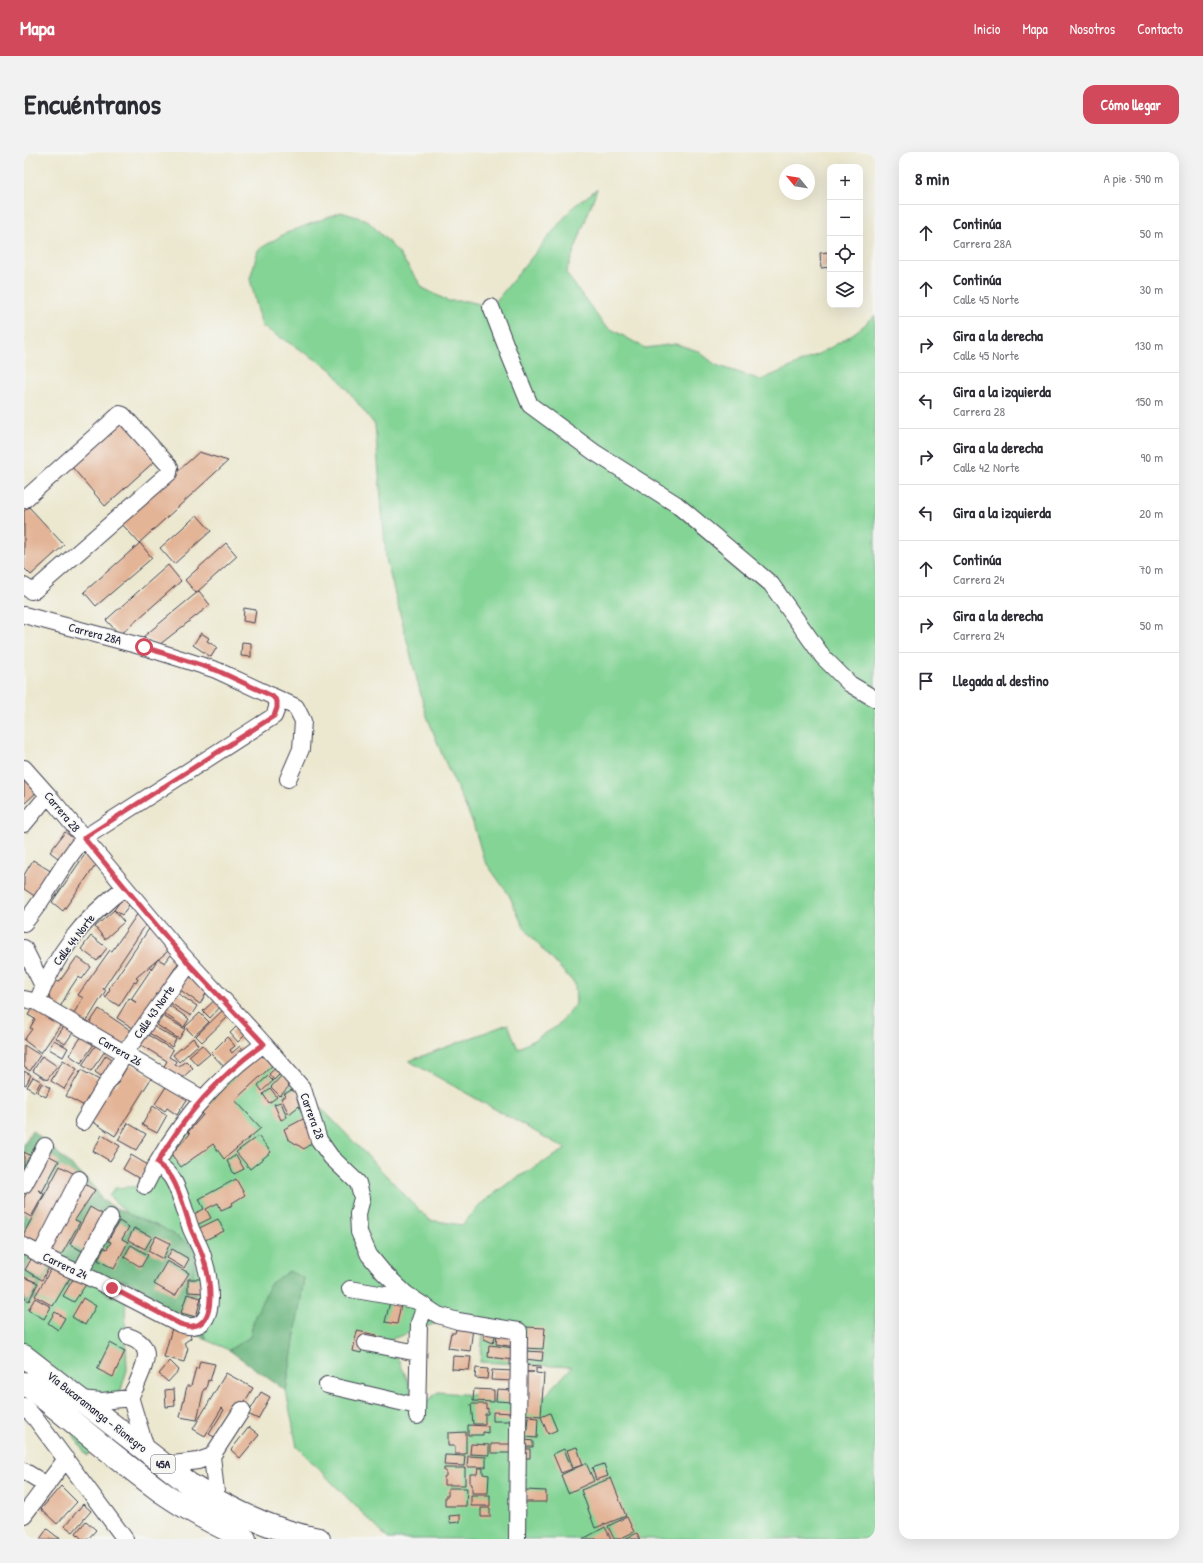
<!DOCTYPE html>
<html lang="es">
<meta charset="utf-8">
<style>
:root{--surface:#fff;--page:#f2f2f3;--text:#2b2b33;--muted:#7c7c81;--line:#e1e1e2;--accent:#d1495b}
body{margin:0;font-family:"Patrick Hand",sans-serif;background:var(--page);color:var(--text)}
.controls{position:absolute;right:12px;top:12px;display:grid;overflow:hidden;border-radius:8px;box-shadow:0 4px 16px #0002}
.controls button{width:36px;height:36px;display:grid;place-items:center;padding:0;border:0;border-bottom:1px solid var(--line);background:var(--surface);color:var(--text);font:20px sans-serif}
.compass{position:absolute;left:755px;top:12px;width:36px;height:36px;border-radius:50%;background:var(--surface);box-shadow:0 4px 16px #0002;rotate:300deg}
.stop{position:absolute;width:12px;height:12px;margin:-9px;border:3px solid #d1495b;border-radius:50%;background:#fff}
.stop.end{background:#d1495b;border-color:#fff;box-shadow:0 1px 4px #0008}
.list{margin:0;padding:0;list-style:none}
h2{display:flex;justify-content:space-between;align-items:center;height:52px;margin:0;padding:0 16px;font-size:17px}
h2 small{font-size:13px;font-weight:400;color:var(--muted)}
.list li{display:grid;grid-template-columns:26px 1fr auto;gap:12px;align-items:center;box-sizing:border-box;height:56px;padding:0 16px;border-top:1px solid var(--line)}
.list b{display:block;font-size:15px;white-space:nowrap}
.list p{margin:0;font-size:13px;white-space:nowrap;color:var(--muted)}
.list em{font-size:13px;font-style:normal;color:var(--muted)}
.icon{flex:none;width:22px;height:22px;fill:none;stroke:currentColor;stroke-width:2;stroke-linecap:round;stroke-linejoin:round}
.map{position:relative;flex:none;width:851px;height:1387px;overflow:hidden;border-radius:12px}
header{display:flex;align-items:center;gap:24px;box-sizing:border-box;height:56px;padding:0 20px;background:var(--accent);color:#fff}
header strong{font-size:19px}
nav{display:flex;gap:22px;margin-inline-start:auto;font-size:14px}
.intro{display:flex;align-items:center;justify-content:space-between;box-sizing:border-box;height:96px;padding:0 24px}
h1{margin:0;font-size:28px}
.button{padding:10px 18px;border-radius:12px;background:var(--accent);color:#fff;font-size:14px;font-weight:700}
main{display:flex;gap:24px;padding:0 24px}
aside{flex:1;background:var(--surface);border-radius:12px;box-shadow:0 4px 16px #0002}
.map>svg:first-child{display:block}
.green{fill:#83d495;stroke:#527b68;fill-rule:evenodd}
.forest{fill:#6ab67e;stroke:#466c5c}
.building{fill:#e3b496}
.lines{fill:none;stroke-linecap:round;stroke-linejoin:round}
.minor-casing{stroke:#404051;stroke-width:18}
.highway-casing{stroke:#404051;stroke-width:24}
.minor{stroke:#fff;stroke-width:16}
.highway{stroke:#fff;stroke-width:22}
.route{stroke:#d1495b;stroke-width:5}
.labels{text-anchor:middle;stroke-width:3;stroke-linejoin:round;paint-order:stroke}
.shield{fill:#f6f6f2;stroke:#626272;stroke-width:1}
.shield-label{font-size:11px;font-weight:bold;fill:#22223b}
.street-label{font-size:12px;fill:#22223b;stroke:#f6f6f2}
</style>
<header>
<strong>Mapa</strong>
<nav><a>Inicio</a><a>Mapa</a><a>Nosotros</a><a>Contacto</a></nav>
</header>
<div class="intro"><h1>Encuéntranos</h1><a class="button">Cómo llegar</a></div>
<main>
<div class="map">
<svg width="851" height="1387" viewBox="0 0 851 1387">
<rect width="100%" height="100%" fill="#f6f6f2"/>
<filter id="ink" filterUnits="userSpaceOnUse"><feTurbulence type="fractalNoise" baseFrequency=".025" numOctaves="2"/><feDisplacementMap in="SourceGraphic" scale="8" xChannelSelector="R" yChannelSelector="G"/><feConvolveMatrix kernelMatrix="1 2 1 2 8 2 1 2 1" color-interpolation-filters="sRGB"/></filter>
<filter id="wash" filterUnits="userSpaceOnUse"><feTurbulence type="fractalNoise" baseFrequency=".012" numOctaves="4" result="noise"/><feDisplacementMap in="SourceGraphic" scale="16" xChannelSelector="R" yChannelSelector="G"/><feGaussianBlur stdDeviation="0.9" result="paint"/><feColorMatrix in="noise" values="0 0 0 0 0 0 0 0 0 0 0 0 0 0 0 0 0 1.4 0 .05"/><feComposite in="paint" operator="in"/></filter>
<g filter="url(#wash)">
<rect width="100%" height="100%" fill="#ece8d0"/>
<path class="green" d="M 573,37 L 542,121 L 580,173 L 621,196 L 652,192 L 674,199 L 692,213 L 737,228 C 773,212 824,192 851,163 L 851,1387 L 364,1387 L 273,1295 L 262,1239 L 280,1126 L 231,1164 L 226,1185 L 205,1198 L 182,1188 L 172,1159 L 169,1131 L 139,1076 L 104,1062 L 85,1044 L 91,1036 L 121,1034 L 133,1011 L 235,895 L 279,937 L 405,1068 L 438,1073 L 459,1050 L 486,1030 L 542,997 L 385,909 L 484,872 L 494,897 L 532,875 L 552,852 L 551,832 L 512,790 L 499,774 L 485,743 L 460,708 L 449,671 L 419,605 L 401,559 L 362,407 L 351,273 L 307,217 L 238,174 L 226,127 L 234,98 L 260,82 L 317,60 L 343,68 L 374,100 L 399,136 L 424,149 L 443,149 L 467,155 L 549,55 ZM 435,1163 L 460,1172 L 456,1210 L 548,1215 L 521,1244 L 462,1244 L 414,1240 L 392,1258 L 386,1233 L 365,1188 Z
M 103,1128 L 101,1166 L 103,1218 L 88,1268 L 63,1304 L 31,1254 L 0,1237 L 0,1151 L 27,1138 L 62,1130 Z"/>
<path class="forest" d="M 8,978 L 69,1033 L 79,1049 L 104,1062 L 139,1076 L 171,1096 L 169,1131 L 172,1159 L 182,1188 L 102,1128 L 62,1130 L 27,1138 L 0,1151 L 0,993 Z
M 265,1119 L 280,1126 L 262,1239 L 205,1198 L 226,1185 L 231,1164 L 247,1131 Z"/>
<g id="blocks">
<path class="building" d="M 804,100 L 806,115 L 797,116 L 796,101 Z
M 100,269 L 133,307 L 81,354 L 48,315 Z
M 175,300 L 204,309 L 115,391 L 97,371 Z
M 5,355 L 40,393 L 7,423 L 0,416 L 0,359 Z
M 173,363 L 187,379 L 150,412 L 136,396 Z
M 116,391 L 128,406 L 72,454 L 60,440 Z
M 202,391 L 213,404 L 172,441 L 161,428 Z
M 144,413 L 157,429 L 96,483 L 82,468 Z
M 175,439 L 186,453 L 135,493 L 119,485 Z
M 220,456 L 232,458 L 230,471 L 219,469 Z
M 177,481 L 185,486 L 183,489 L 193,495 L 187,505 L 169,493 Z
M 218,490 L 227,491 L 227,505 L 217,504 Z
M 0,622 L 15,638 L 0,652 Z
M 41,680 L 53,689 L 38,709 L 26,700 Z
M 62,701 L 74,710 L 39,759 L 28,750 Z
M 9,708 L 28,720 L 12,745 L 0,737 L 0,723 Z
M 102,741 L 110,746 L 98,763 L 90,758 Z
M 90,758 L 100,770 L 81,787 L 71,775 Z
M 116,758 L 125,768 L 79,837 L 82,838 L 61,872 L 48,864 L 59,846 L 54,843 L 86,798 L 88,799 Z
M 129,771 L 149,795 L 114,824 L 112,826 L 114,827 L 112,831 L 110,830 L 95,854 L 81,845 L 86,837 L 85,836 Z
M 67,784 L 83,796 L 73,809 L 57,797 Z
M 149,800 L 158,805 L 112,878 L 93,866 L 105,846 L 113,851 L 107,847 L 134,807 L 141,811 Z
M 53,805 L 67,815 L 58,827 L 54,825 L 46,837 L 35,857 L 27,852 L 24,840 L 30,829 L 35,830 Z
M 165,823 L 185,836 L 176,852 L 155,837 Z
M 153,841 L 173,854 L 167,864 L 146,851 Z
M 193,846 L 199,852 L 186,866 L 179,859 Z
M 11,852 L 38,871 L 17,901 L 0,888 L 8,877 L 6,876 L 11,867 L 4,863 Z
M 145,853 L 165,867 L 160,875 L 139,861 Z
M 202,855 L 208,861 L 178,890 L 172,884 Z
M 75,857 L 109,880 L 97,898 L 63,875 Z
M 176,861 L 185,870 L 170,884 L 161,875 Z
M 139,864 L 161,877 L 155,887 L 133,873 Z
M 217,870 L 225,879 L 214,890 L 206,881 Z
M 41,873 L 50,879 L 41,892 L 32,886 Z
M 129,874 L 152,887 L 148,895 L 125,881 Z
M 124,883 L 149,898 L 145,905 L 152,909 L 151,912 L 155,914 L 162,909 L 169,916 L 157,927 L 139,916 L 143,909 L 117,893 Z
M 58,884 L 70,892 L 57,911 L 45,903 Z
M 203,885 L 211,894 L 206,898 L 208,901 L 216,894 L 221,900 L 203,918 L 187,901 Z
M 169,886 L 174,893 L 155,910 L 149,903 Z
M 30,888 L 44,896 L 39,905 L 25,897 Z
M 0,893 L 16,903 L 6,919 L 0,915 Z
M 72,893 L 81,899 L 67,919 L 58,913 Z
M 178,893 L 186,902 L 173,913 L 165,904 Z
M 239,899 L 251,911 L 211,948 L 237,976 L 200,1007 L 189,992 L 157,1015 L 147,1002 L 166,982 L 164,980 L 179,963 L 178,960 L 220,916 Z
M 82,903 L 91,909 L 80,926 L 71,920 Z
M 18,904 L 33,914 L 23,928 L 9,919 Z
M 39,908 L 53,917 L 40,937 L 27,929 Z
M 105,911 L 128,925 L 91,984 L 66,968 L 87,931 L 92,934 Z
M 256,912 L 260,918 L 250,928 L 245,922 Z
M 57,918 L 79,930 L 64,956 L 42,944 Z
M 0,919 L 7,923 L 2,933 L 0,932 Z
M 261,920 L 269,930 L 256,944 L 247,935 Z
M 244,924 L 249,929 L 238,939 L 234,933 Z
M 9,925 L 17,929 L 11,940 L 3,935 Z
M 145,930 L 166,943 L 153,963 L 143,956 L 141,959 L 131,952 Z
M 18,931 L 26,936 L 22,945 L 13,940 Z
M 274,935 L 279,951 L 265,962 L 257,946 L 262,944 L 260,942 Z
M 246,936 L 253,945 L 245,951 L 239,942 Z
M 257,950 L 263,965 L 257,968 L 250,952 Z
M 129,954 L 143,963 L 133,981 L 118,973 Z
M 285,964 L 291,988 L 280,997 L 264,987 L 260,977 Z
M 104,971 L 122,982 L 112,998 L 94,988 Z
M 78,983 L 96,994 L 86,1009 L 69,999 Z
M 234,984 L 247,1000 L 226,1017 L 212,1000 Z
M 0,1000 L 7,1004 L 0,1017 Z
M 22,1002 L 35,1009 L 18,1040 L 14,1038 L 20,1042 L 7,1065 L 0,1061 L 0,1046 Z
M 107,1003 L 124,1013 L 116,1027 L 99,1017 Z
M 212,1003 L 220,1017 L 210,1022 L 203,1009 Z
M 36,1014 L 54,1024 L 13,1098 L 0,1091 L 0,1081 Z
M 212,1027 L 221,1043 L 208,1051 L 209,1053 L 197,1058 L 194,1051 L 182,1057 L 187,1066 L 171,1074 L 166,1064 L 180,1057 L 175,1047 Z
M 57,1030 L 71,1038 L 51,1068 L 56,1070 L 35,1107 L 20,1099 Z
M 66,1055 L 83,1065 L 63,1102 L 46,1092 Z
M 194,1067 L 200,1079 L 175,1091 L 169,1079 Z
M 95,1069 L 105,1075 L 98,1087 L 104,1090 L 90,1117 L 74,1108 L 80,1096 L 83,1097 L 87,1090 L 84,1089 Z
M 110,1076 L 128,1085 L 121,1097 L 104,1088 Z
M 132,1084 L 146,1091 L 139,1107 L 124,1099 Z
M 107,1093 L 124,1103 L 117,1115 L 100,1105 Z
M 148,1097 L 165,1107 L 160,1116 L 143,1106 Z
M 10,1102 L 27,1112 L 18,1128 L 1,1118 Z
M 143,1109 L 165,1121 L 151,1144 L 130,1132 Z
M 29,1114 L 47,1124 L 29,1154 L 11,1144 Z
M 51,1124 L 63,1131 L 50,1150 L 39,1144 Z
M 0,1125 L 14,1131 L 5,1149 L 0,1146 Z
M 164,1127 L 181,1127 L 181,1141 L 164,1140 Z
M 163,1142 L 177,1146 L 172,1165 L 157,1161 Z
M 11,1146 L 27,1155 L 20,1167 L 4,1158 Z
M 59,1146 L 72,1154 L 61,1173 L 48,1165 Z
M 366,1150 L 377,1152 L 373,1172 L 361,1170 Z
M 31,1160 L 41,1166 L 34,1178 L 24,1171 Z
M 433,1174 L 449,1176 L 446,1199 L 424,1196 L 427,1181 L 431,1181 Z
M 461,1174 L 473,1178 L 469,1191 L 460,1187 Z
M 502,1175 L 521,1176 L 519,1197 L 500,1196 Z
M 148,1176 L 166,1181 L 167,1186 L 160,1191 L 164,1196 L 160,1210 L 140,1205 Z
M 333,1179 L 353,1183 L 352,1190 L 340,1187 L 337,1201 L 329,1199 Z
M 473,1181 L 492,1184 L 491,1195 L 472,1192 Z
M 86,1191 L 101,1199 L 89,1225 L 73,1217 Z
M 465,1193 L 491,1196 L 490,1208 L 464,1205 Z
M 502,1199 L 519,1200 L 518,1209 L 501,1207 Z
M 429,1204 L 447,1205 L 445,1218 L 428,1217 Z
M 146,1209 L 155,1218 L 144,1230 L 135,1222 Z
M 176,1209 L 191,1212 L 186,1229 L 184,1228 L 182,1237 L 180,1237 L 173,1268 L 156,1265 L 163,1234 L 167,1234 L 172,1216 L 174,1217 Z
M 500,1213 L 517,1214 L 517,1217 L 512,1216 L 512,1221 L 520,1222 L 517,1264 L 498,1262 L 501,1220 L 510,1220 L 498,1220 Z
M 452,1216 L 464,1217 L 463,1227 L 451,1226 Z
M 468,1218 L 490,1219 L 490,1229 L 467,1228 Z
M 202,1221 L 229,1236 L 197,1289 L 185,1282 L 200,1258 L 198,1256 L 181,1284 L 169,1277 Z
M 150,1237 L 151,1254 L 142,1255 L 141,1238 Z
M 450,1237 L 470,1238 L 470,1250 L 449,1249 Z
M 473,1237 L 489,1238 L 488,1250 L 472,1249 Z
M 237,1240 L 246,1245 L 234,1267 L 224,1262 Z
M 447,1252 L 462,1252 L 462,1257 L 464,1256 L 464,1262 L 461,1262 L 461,1272 L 449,1272 Z
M 469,1260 L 489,1261 L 488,1269 L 469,1269 Z
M 526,1261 L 533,1278 L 524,1282 L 517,1265 Z
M 504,1265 L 514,1266 L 513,1286 L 502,1285 Z
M 444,1273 L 464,1274 L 464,1281 L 459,1280 L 459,1283 L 444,1283 Z
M 225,1275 L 235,1283 L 216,1306 L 207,1298 Z
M 442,1280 L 442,1302 L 431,1302 L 431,1294 L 424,1294 L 424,1281 Z
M 502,1288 L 509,1289 L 509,1295 L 501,1295 Z
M 447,1292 L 465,1293 L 465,1303 L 446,1302 Z
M 467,1292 L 488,1292 L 487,1301 L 467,1301 Z
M 553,1295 L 559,1313 L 549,1316 L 543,1298 Z
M 498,1297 L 506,1297 L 506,1306 L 498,1306 Z
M 540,1297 L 548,1317 L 537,1321 L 529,1302 Z
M 421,1303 L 441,1304 L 440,1314 L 420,1313 Z
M 444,1304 L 462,1305 L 462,1315 L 443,1315 Z
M 562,1311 L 570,1329 L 544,1341 L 537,1323 Z
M 580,1312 L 584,1324 L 572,1328 L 568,1316 Z
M 420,1316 L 441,1316 L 441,1333 L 420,1333 L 420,1325 L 422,1324 L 422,1319 L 420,1319 Z
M 454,1316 L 459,1316 L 459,1322 L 465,1323 L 464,1341 L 448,1341 L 448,1332 L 446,1332 L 446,1322 L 453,1322 Z
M 587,1326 L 602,1364 L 571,1376 L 557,1338 Z
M 37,1334 L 53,1350 L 33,1372 L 17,1357 Z
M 424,1336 L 443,1336 L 442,1354 L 421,1354 L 421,1344 L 424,1344 Z
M 501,1338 L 522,1339 L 522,1350 L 501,1350 Z
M 447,1343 L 466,1343 L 466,1354 L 447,1354 Z
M 59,1352 L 67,1359 L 49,1380 L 41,1374 Z
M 457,1356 L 466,1356 L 466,1365 L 457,1365 Z
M 436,1363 L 436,1370 L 426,1371 L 425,1364 Z
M 603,1365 L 610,1380 L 595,1387 L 590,1387 L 584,1374 Z
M 62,1369 L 72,1378 L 64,1387 L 58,1387 L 52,1381 Z
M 581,1375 L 587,1387 L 559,1387 Z
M 23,1377 L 32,1384 L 37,1387 L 16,1387 Z
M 613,1381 L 616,1387 L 601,1387 Z"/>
</g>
</g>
<g filter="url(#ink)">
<use href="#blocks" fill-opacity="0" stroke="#404051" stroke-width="1"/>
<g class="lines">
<g class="minor-casing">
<path id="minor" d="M 467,155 L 485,202 L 506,253 L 570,300 L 652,352 L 747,432 L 799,505 L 826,532 L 851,547
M 0,348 L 96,262 L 99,263 L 146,315 L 145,321 L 11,438 L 7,439 L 0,434
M 0,463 L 120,495 L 192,518 L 248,544 L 253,549 L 253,556 L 250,564 L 60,686 C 37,712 23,745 0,771
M 248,544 L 272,555 L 279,569 L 277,597 L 264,627
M 0,616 L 24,643 L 152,796 L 240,892 L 279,937 L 295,988 L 307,1005 L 334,1031 L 338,1046 L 334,1062 L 335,1080 L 345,1103 L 359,1120 L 382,1142 L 414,1163 L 434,1169 L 495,1179 L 493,1387
M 0,672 L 24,643
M 0,796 L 19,834
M 0,847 L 13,850 L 179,947
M 13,850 C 32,801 59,767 101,735
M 59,970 L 105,895 L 165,812
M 0,1033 L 21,994
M 121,1034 C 148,978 189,928 240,892
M 0,1094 L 35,1112 L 73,1129 L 156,1172 C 160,1173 165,1175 168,1174 C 195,1173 185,1124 180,1108 C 178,1097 171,1087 167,1077 C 161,1060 157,1041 148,1026 C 144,1020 138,1015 133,1011
M 16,1103 L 55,1027
M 56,1121 L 86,1065
M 326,1137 L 390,1148
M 104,1184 C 133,1194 120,1213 112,1234 C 110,1238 107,1242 107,1246 C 107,1251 121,1291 123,1300
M 342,1191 L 394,1201
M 303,1233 L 393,1254
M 56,1247 L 78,1249 L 107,1246
M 0,1254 L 11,1266 L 101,1387
M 393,1264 L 395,1171 L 401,1154
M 188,1304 L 193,1349
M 140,1313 L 174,1309 L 188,1304 L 218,1258
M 0,1319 L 23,1333
M 0,1363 L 42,1307"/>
</g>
<g class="highway-casing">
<path id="highway" d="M 0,1204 L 165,1332 C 205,1357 248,1379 295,1387
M 0,1231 C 47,1267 91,1306 139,1341 C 165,1359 193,1373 221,1387"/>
</g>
<use href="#minor" class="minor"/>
<use href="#highway" class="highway"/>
</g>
</g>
<g class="lines" filter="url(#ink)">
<path class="route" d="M 88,1136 L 156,1172 C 160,1173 165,1175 168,1174 C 195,1172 185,1124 180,1108 C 177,1097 171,1087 167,1077 C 161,1060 157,1041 148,1026 C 144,1020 138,1015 133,1011 C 160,964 196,923 240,892 L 165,812 L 60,686 L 250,564 L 253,556 L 253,549 L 248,544 L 192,518 L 120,495"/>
</g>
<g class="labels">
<rect class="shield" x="127" y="1303" width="24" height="18" rx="3"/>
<g class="shield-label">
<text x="139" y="1316">45A</text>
</g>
<g class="street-label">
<text transform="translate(71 482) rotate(15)" y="4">Carrera 28A</text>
<text transform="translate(38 660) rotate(50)" y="4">Carrera 28</text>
<text transform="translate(50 788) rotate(-53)" y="4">Calle 44 Norte</text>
<text transform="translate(130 860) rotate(-55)" y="4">Calle 43 Norte</text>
<text transform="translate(96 899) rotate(30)" y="4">Carrera 26</text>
<text transform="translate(288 964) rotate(70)" y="4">Carrera 28</text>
<text transform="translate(41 1114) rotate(25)" y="4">Carrera 24</text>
<text transform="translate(73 1260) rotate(38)" y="4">Vía Bucaramanga - Rionegro</text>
</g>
</g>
</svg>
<div class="controls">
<button>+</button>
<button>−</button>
<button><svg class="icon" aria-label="locate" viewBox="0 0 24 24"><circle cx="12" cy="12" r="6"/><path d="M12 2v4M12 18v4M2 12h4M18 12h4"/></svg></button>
<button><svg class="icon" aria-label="layers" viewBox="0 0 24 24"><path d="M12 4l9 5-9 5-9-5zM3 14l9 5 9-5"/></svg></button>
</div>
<svg class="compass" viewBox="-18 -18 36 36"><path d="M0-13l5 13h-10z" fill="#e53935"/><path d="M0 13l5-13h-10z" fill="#7c7c81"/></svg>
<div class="stop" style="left:120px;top:495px"></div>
<div class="stop end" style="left:88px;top:1136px"></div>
</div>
<aside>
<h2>8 min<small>A pie · 590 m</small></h2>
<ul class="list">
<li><svg class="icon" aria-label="ahead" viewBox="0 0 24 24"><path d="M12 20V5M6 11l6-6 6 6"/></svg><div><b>Continúa</b><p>Carrera 28A</p></div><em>50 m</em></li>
<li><svg class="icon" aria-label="ahead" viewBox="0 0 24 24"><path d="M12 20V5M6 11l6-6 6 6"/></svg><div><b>Continúa</b><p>Calle 45 Norte</p></div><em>30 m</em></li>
<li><svg class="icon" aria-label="right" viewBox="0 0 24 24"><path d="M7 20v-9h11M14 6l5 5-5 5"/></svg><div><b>Gira a la derecha</b><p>Calle 45 Norte</p></div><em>130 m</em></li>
<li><svg class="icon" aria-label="left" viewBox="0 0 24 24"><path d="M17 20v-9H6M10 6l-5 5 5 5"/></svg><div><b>Gira a la izquierda</b><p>Carrera 28</p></div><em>150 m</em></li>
<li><svg class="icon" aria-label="right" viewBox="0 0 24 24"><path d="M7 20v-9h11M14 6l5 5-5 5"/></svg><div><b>Gira a la derecha</b><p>Calle 42 Norte</p></div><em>90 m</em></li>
<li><svg class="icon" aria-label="left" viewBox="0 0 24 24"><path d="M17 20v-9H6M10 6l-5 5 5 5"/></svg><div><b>Gira a la izquierda</b></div><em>20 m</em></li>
<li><svg class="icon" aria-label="ahead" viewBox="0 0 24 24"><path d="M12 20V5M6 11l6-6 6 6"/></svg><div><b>Continúa</b><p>Carrera 24</p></div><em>70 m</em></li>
<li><svg class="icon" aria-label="right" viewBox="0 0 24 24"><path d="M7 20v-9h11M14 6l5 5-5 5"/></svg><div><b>Gira a la derecha</b><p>Carrera 24</p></div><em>50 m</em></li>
<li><svg class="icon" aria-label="arrive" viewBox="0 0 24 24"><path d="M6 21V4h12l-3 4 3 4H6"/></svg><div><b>Llegada al destino</b></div></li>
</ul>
</aside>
</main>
